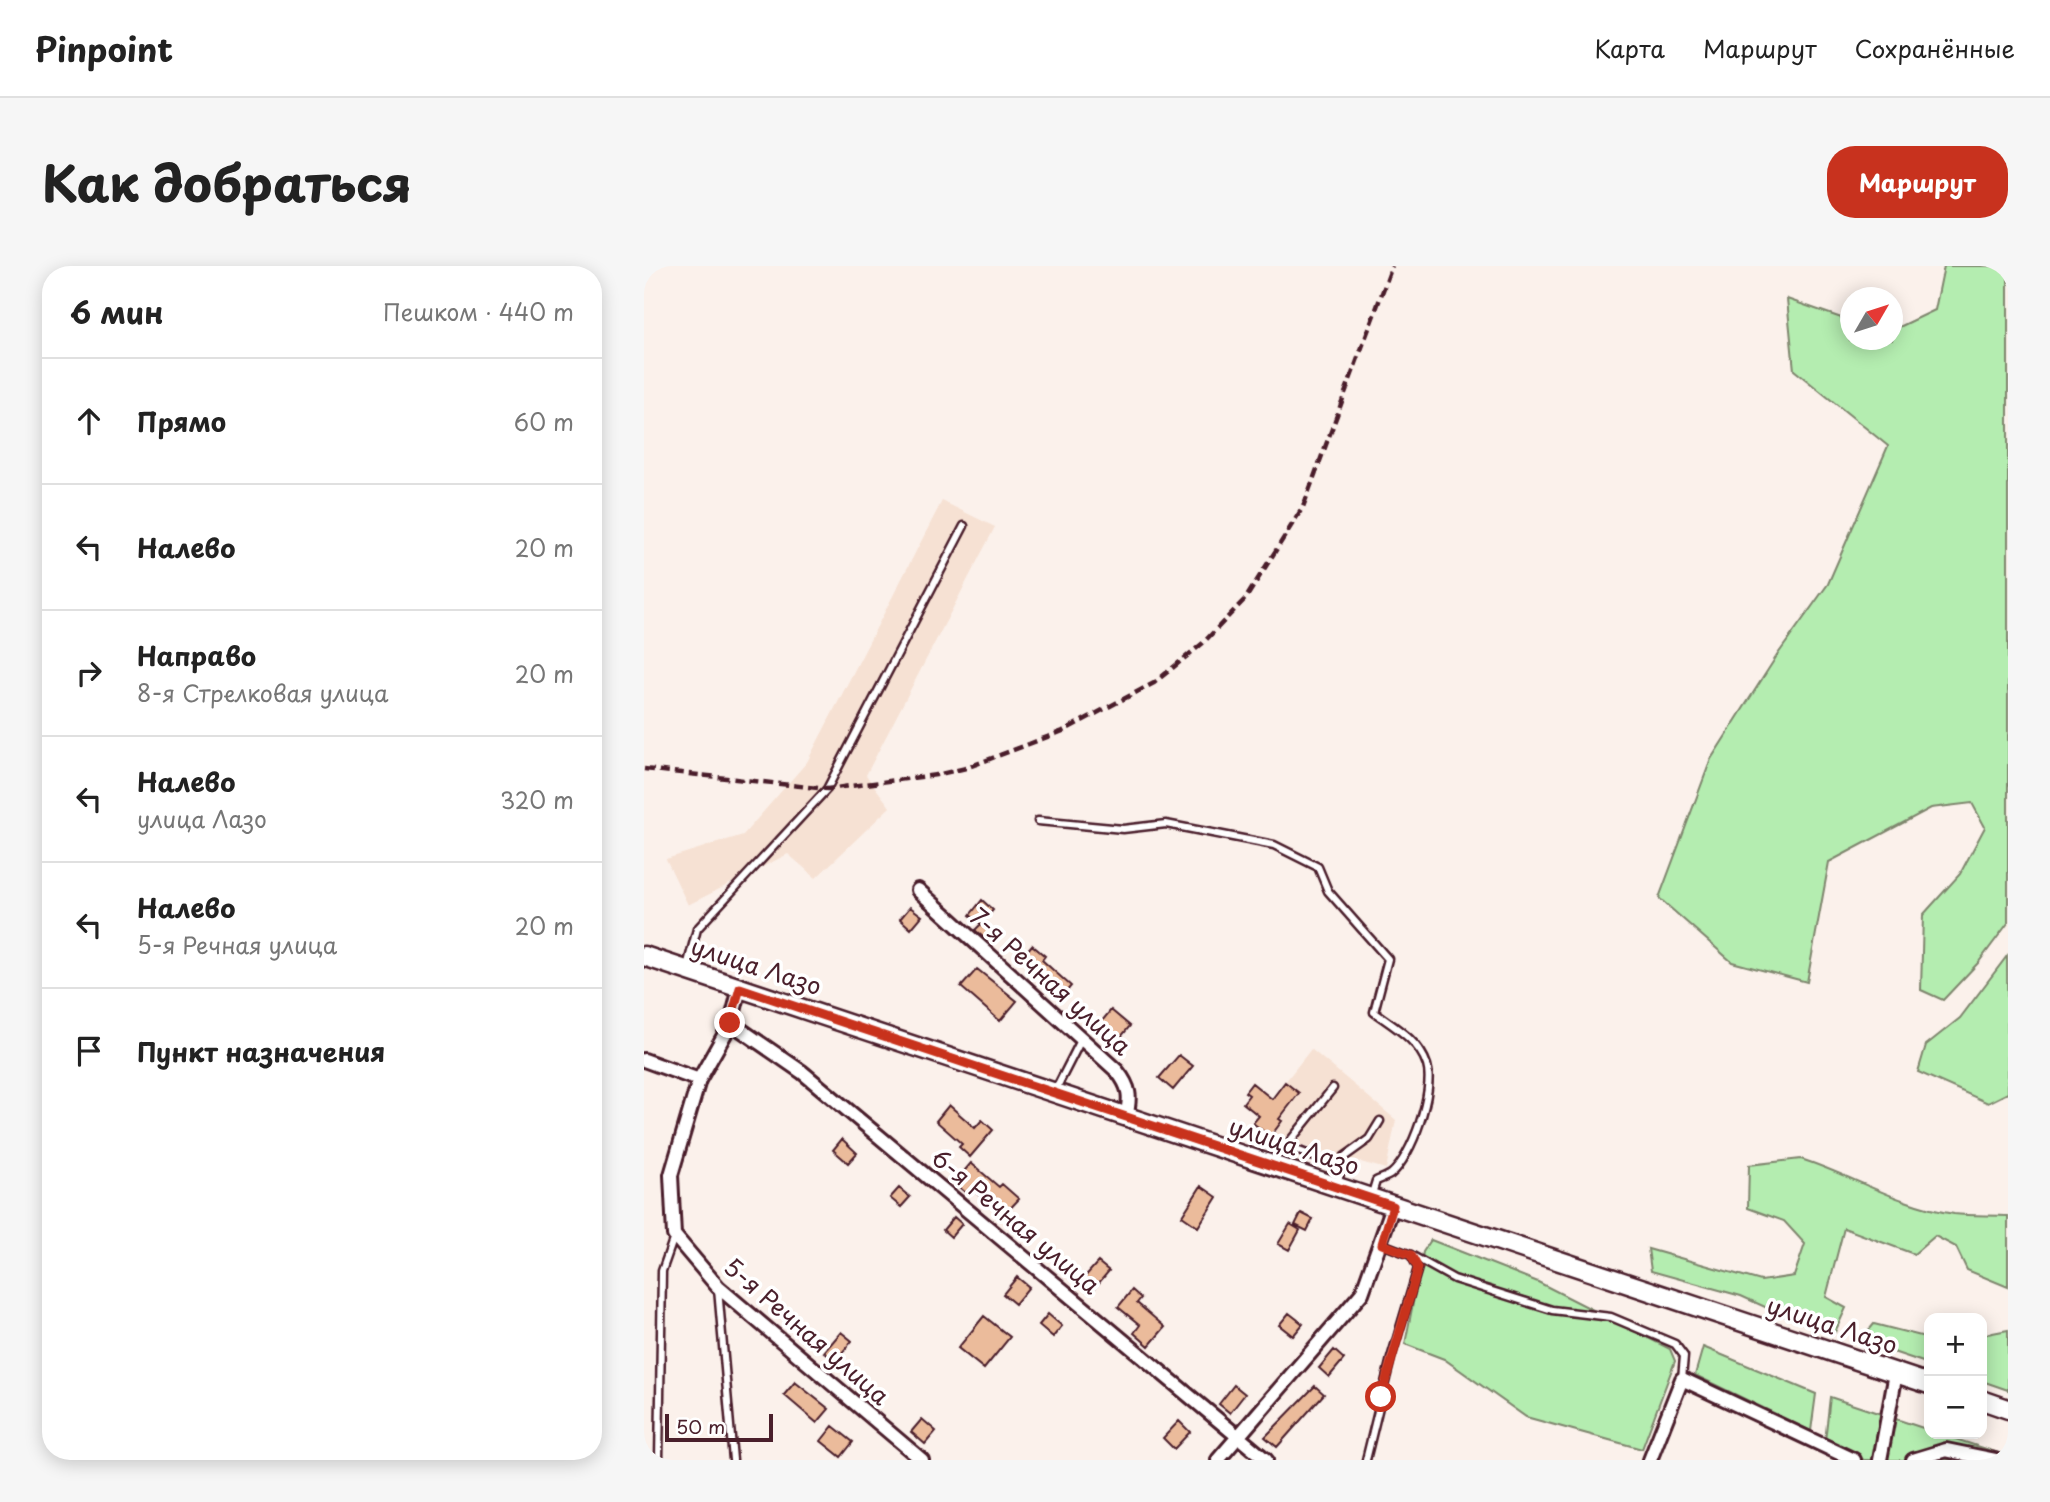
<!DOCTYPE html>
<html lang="ru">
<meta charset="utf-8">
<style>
:root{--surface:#fff;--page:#f6f6f6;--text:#222;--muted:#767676;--line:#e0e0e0;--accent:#c8321e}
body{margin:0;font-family:"Playpen Sans",sans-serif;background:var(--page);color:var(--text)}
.controls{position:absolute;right:21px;bottom:21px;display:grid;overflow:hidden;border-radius:14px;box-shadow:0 4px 18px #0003}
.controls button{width:63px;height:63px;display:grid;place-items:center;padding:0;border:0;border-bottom:2px solid var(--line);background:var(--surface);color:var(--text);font:35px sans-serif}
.compass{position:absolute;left:1196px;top:21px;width:63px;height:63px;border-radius:50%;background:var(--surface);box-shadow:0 4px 18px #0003;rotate:51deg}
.scale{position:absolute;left:21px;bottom:18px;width:108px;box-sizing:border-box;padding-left:7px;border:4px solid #4a1f2b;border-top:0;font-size:19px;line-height:24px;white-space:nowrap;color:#4a1f2b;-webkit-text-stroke:5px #fff;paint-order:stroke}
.stop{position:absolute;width:21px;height:21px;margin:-16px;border:5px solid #c8321e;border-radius:50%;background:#fff}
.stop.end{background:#c8321e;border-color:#fff;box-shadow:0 2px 7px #0008}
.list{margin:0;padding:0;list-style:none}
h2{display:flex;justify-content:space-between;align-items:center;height:91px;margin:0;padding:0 28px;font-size:30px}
h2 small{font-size:23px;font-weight:400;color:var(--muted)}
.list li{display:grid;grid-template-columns:46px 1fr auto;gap:21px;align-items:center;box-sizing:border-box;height:126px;padding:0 28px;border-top:2px solid var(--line)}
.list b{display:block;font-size:26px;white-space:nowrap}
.list p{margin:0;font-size:23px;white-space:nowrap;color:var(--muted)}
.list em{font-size:23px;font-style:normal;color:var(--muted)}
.icon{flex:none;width:38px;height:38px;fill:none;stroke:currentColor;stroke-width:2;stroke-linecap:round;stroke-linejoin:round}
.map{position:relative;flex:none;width:1364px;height:1194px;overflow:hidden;border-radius:28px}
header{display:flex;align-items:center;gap:42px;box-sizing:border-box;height:98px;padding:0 35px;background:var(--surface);border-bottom:2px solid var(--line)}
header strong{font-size:33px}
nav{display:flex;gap:38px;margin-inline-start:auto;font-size:24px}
.intro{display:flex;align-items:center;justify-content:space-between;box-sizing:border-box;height:168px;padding:0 42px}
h1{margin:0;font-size:49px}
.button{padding:18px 32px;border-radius:28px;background:var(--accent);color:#fff;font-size:24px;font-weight:700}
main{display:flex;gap:42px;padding:0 42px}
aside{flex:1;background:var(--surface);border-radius:28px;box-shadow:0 4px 18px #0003}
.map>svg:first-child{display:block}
.built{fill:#f6e1d3}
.green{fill:#b4edb0;stroke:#7f866e;stroke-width:2}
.building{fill:#ebbb9b;stroke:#4a1f2b;stroke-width:2}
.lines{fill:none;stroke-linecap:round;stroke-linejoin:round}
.lane-casing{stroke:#4a1f2b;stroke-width:11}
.street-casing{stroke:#4a1f2b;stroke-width:18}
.secondary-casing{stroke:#4a1f2b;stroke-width:23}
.lane{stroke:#fff;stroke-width:6}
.street{stroke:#fff;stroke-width:12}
.secondary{stroke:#fff;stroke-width:18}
.rail{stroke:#4a1f2b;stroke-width:4.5;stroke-dasharray:10 5;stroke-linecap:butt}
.route{stroke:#c8321e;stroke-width:9}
.labels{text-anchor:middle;stroke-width:7;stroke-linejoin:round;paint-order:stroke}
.street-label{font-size:24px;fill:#4a1f2b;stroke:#fff}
</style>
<header>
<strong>Pinpoint</strong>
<nav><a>Карта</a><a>Маршрут</a><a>Сохранённые</a></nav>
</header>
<div class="intro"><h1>Как добраться</h1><a class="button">Маршрут</a></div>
<main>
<aside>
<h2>6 мин<small>Пешком · 440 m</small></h2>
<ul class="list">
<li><svg class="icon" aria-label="ahead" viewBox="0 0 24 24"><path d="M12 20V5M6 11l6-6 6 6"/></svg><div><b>Прямо</b></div><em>60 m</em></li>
<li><svg class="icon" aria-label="left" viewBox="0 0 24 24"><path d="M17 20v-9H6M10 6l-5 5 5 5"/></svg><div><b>Налево</b></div><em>20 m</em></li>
<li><svg class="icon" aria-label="right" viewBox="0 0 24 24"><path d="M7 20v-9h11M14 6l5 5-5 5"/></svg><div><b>Направо</b><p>8-я Стрелковая улица</p></div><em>20 m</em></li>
<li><svg class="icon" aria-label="left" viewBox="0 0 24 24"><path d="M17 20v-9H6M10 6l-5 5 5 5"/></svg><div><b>Налево</b><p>улица Лазо</p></div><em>320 m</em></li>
<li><svg class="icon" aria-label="left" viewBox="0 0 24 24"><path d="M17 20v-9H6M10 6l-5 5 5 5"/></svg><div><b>Налево</b><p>5-я Речная улица</p></div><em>20 m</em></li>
<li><svg class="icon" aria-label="arrive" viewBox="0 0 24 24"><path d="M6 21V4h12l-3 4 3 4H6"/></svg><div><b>Пункт назначения</b></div></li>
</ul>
</aside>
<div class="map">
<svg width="1364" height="1194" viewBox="0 0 1364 1194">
<rect width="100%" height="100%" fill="#fbf1eb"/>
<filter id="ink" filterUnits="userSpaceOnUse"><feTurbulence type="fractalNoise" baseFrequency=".0143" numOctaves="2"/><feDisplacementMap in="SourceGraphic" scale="14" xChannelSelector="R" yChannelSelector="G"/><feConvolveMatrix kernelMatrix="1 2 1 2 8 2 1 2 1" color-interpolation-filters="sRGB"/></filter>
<g filter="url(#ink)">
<path class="built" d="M 298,235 L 351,261 L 222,509 L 246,541 L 172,612 L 144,588 L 44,639 L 22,593 L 99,569 L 163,496 Z
M 667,783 L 752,854 L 742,903 L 626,871 L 609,857 Z"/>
<path class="green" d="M 1300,0 L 1364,0 L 1364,657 L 1334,697 L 1299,734 L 1277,724 L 1279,649 L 1316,608 L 1341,561 L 1328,537 L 1287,542 L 1185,596 L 1163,716 L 1088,696 L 1015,632 L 1067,493 L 1134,388 L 1184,318 L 1244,180 L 1150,104 L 1143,33 L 1206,55 L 1206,74 L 1248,74 L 1249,64 L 1291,44 Z
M 1363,690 L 1364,827 L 1344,837 L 1274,806 L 1282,779 L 1316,752 Z
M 1157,893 C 1207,909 1256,940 1310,948 C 1327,950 1346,949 1364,950 L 1364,1021 L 1323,1004 L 1312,981 L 1291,970 L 1270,988 L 1200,962 L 1182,1031 L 1202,1042 L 1191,1066 L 1150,1054 L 1097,1030 L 1007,1005 L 1004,983 L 1117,1015 L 1150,1010 L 1161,978 L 1140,955 L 1104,942 L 1105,899 Z
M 787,974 L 894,1016 L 1026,1083 L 1031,1095 L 998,1183 L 882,1151 L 800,1093 L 761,1078 L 779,986 Z
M 1230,1058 L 1285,1072 L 1285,1098 L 1216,1075 Z
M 1364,1064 L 1364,1124 L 1338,1115 L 1338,1069 Z
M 1059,1081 L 1172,1128 L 1167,1165 L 1051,1109 Z
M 1186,1131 L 1285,1164 L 1285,1168 L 1296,1168 L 1364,1190 L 1364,1194 L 1220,1194 L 1181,1175 Z"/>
<path class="building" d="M 338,634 L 349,644 L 339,656 L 348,663 L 340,672 L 331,664 L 337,658 L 326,649 Z
M 266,641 L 278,650 L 267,663 L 256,653 Z
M 388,679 L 401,690 L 398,694 L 427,720 L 417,732 L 400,718 L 403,715 L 377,692 Z
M 333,703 L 373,735 L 356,755 L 317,721 Z
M 467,744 L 486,760 L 472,777 L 453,761 Z
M 535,789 L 549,800 L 529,824 L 515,812 Z
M 641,816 L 655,827 L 635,853 L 638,855 L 626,871 L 609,857 L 615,850 L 599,837 L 605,829 L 601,826 L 608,817 L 628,833 Z
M 305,839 L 331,862 L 338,854 L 349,864 L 326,891 L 315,881 L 318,878 L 292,855 Z
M 198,873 L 213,887 L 204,897 L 189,884 Z
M 327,897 L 355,921 L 358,918 L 375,933 L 359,950 L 327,922 L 322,927 L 310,917 Z
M 557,920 L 573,931 L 554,961 L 538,950 Z
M 255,922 L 266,931 L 257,941 L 246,932 Z
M 657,947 L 669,953 L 663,965 L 651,959 Z
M 310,951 L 318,958 L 307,971 L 299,964 Z
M 646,958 L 656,964 L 645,984 L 634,978 Z
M 454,996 L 465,1005 L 448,1025 L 437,1015 Z
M 373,1011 L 385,1021 L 371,1038 L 359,1028 Z
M 488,1024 L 497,1032 L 493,1037 L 521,1061 L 505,1080 L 490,1067 L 496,1059 L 474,1041 Z
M 645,1047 L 659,1058 L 649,1070 L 635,1059 Z
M 404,1048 L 418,1060 L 409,1071 L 395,1059 Z
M 340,1050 L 366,1071 L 340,1103 L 314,1082 Z
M 197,1066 L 208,1075 L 191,1095 L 180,1086 Z
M 690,1084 L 700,1093 L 685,1111 L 675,1102 Z
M 151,1116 L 185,1143 L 173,1157 L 140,1129 Z
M 590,1119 L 601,1128 L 586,1147 L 575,1138 Z
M 671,1120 L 680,1128 L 633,1181 L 621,1171 Z
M 278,1153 L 292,1165 L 281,1178 L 267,1166 Z
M 535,1155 L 546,1166 L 530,1183 L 519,1172 Z
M 189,1160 L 209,1176 L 197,1191 L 177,1175 Z"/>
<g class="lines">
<g class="lane-casing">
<path id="lane" d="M 394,555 L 479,563 L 522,558 L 630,579 L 674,601 L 684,625 L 744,693 L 730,746 C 749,760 775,774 783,799 C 791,824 768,891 747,908 C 743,911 736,913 732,915 L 727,931
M 43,701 L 53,663 L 183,523 L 320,260
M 689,822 L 642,880 L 697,901
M 411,825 L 437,774
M 693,920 L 700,891 L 725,873 L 736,855
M 767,989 L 810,1013 L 908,1044 L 967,1051 L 1031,1078 L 1040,1090 L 1038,1113
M 74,1023 L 89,1194
M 15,1194 L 18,1005 L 30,971
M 722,1194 L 747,1092 L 774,1002 L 767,989 L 738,978"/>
</g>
<g class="street-casing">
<path id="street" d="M 274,624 L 473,805 C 486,821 487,831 482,851
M 96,722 L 87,757 L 55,814 L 27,909 L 30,969 L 74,1021 L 278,1194
M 87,757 L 158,806 L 622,1194
M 0,794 L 55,814
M 574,1194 L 718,1027 L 749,940
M 1006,1194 L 1038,1113 L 1210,1194
M 1236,1194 L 1252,1107
M 1269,1194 L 1302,1184 L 1351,1194"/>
</g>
<g class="secondary-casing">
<path id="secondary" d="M 0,690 L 1285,1118
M 1338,1134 L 1364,1143"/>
</g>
<use href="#lane" class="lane"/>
<use href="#street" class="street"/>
<use href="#secondary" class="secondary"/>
<path class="rail" d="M 0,503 L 183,523 L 292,509 L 322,502 L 419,465 L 510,417 L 559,377 L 602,332 L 659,241 L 748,0"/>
</g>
</g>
<g class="lines" filter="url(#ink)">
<path class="route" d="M 86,757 L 96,722 L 749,940 L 738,978 L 767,989 L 774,1002 L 737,1131"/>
</g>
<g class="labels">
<g class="street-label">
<text transform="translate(112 701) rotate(18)" y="8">улица Лазо</text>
<text transform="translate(406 716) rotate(42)" y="8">7-я Речная улица</text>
<text transform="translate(650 881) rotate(18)" y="8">улица Лазо</text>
<text transform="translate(371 956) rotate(40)" y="8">6-я Речная улица</text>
<text transform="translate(1188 1060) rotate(18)" y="8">улица Лазо</text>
<text transform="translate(162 1066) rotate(41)" y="8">5-я Речная улица</text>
</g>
</g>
</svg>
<div class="controls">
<button>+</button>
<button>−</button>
</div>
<svg class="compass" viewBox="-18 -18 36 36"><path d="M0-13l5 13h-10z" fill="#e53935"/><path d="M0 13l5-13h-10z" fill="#767676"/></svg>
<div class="scale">50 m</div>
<div class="stop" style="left:737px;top:1131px"></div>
<div class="stop end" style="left:86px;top:757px"></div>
</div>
</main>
